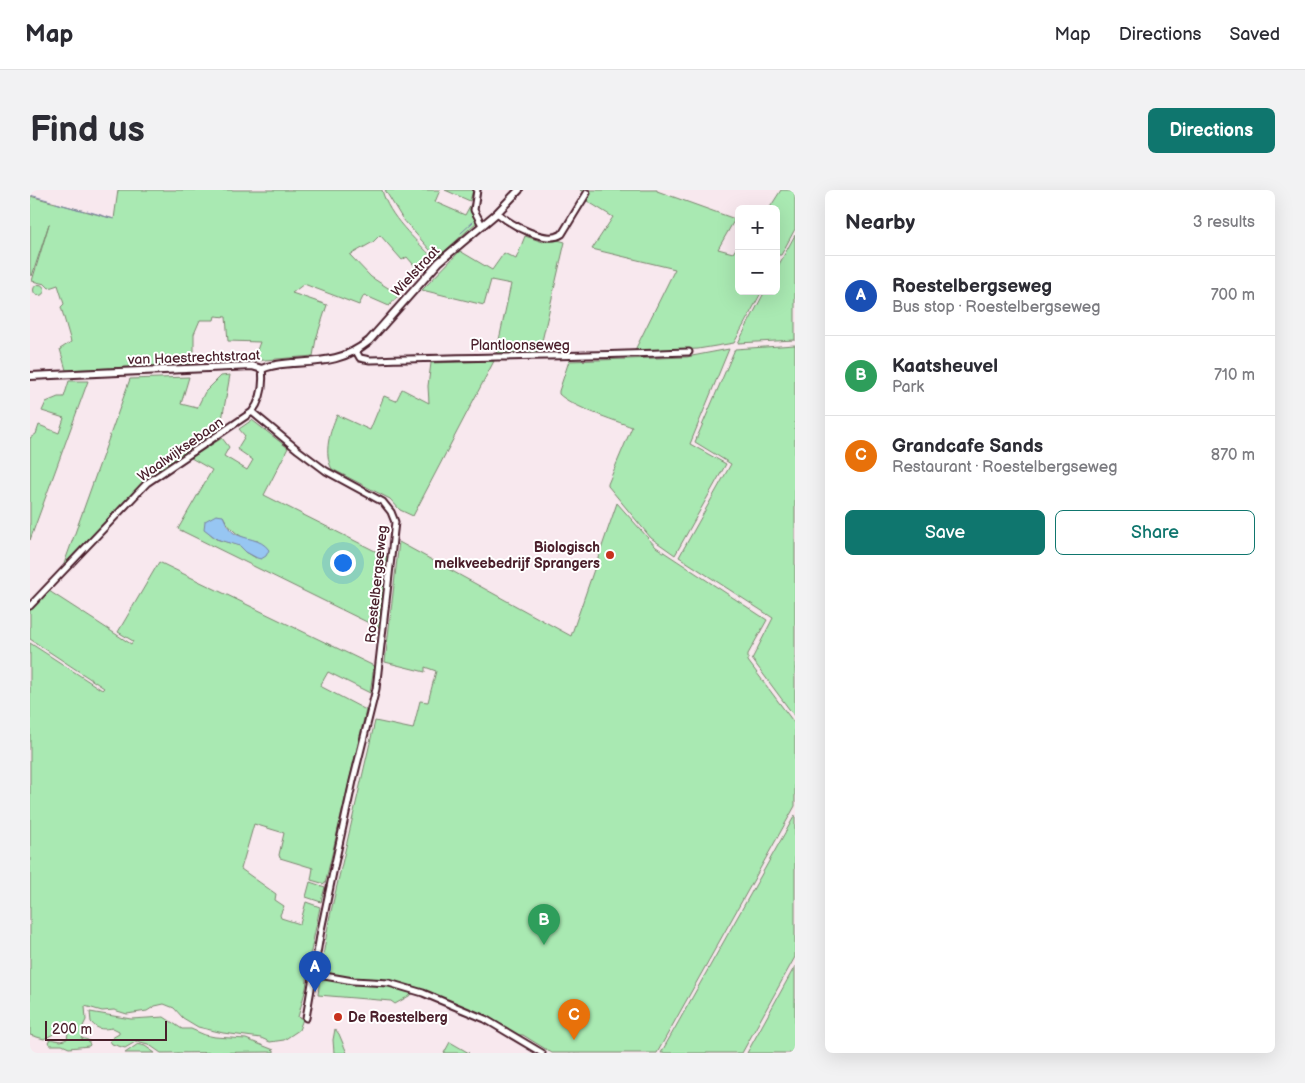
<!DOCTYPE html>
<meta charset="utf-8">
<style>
:root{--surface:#fff;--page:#f2f2f3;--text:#2b2b33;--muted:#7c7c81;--line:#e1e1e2;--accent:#0f766e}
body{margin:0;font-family:"Balsamiq Sans",sans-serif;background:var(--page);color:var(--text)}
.controls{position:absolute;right:15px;top:15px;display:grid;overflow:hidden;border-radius:8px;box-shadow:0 5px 20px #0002}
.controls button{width:45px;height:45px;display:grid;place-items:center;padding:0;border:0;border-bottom:1px solid var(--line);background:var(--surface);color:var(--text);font:25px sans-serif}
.scale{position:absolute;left:15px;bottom:12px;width:122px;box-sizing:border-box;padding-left:5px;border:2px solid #4a1f2b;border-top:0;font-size:14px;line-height:18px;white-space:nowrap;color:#4a1f2b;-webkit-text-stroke:4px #fff;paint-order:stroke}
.you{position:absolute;left:312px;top:372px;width:18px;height:18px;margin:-12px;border:4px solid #fff;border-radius:50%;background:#1a73e8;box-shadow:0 0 0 8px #1a73e833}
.badge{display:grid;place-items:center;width:32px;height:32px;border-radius:50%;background:var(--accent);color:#fff;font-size:16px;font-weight:700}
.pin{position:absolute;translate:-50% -41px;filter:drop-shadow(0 1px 2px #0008)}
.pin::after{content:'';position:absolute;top:26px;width:18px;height:15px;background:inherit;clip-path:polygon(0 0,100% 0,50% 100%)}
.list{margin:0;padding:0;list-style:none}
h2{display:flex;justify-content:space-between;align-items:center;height:65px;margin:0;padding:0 20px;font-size:21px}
h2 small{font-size:16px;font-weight:400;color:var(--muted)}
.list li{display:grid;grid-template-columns:32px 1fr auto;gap:15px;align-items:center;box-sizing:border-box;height:80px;padding:0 20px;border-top:1px solid var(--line)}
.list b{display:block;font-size:19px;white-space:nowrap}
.list p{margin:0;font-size:16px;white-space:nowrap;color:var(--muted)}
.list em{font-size:16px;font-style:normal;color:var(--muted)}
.actions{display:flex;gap:10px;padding:15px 20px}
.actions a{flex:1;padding:11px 0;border:1px solid var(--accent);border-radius:8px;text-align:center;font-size:18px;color:var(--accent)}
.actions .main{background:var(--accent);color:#fff}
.map{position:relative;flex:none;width:765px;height:863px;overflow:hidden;border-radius:8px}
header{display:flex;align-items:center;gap:30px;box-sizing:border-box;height:70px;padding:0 25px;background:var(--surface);border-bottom:1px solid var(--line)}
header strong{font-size:24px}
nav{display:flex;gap:28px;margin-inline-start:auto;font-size:18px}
.intro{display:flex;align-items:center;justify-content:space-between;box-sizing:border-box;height:120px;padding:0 30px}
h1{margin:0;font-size:35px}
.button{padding:12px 22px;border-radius:8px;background:var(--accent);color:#fff;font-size:18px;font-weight:700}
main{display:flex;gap:30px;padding:0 30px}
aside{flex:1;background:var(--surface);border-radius:8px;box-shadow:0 5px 20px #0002}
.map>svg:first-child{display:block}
.green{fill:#a9e9b2;stroke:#7a846e;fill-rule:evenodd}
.water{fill:#97c6f2;stroke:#7883a2}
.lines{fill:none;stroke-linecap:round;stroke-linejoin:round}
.stream{stroke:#7883a2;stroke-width:1}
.minor-casing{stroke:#4a1f2b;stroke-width:9}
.tertiary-casing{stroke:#4a1f2b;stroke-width:10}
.minor{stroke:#fff;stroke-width:5}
.tertiary{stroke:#fff;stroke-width:6}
.poi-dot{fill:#c8321e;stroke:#fff;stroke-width:2}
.labels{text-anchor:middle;stroke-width:4;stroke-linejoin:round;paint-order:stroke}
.street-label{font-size:14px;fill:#4a1f2b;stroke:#fff}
.poi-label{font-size:14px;font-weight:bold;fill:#4a1f2b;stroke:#fff;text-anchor:end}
</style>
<header>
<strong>Map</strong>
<nav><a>Map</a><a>Directions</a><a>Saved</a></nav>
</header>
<div class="intro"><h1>Find us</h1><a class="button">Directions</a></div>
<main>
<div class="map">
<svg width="765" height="863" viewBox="0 0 765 863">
<rect width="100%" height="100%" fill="#f8e8ee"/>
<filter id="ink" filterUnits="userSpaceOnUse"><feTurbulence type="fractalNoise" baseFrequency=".02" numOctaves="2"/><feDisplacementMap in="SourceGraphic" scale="10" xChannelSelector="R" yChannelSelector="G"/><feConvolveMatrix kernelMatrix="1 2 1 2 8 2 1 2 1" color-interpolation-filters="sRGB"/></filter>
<g filter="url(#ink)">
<path class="green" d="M 88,0 L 352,0 C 359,27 385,49 404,69 L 390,82 L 377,67 L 372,70 L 350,45 L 343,52 L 320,65 L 341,87 L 369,105 L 359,116 L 334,105 L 329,115 L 274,94 L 262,103 L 297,115 L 286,149 L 283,166 L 223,171 L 230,152 L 198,151 L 196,127 L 185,126 L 184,130 L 170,130 L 164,144 L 164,174 L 36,180 L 30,159 L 41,152 L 31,117 L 34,114 L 28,95 L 19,98 L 15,94 L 2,91 L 19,34 L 2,86 L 0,85 L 0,6 L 84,29 Z
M 355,0 L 410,0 L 405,12 L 435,25 L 442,12 L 441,23 L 447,32 L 407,68 L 372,28 Z
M 415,0 L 443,0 L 440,11 Z
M 550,0 L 627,0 L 627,1 L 705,29 L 688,59 L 703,63 L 709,54 L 709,101 L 732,101 L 704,153 L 668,159 L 604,162 L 645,79 L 562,59 L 583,27 L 557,11 L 559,7 Z
M 751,0 L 765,0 L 765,39 L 751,65 L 746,65 L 746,19 L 739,19 Z
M 765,45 L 765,150 L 708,153 L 735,101 L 746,101 L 746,80 Z
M 495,46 L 513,52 L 516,47 L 535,52 L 509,164 L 466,164 L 481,94 L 461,90 L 454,115 L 392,100 L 430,61 L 462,80 L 474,63 L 486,69 Z
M3.5 100a5.5 5.5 0 1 1 11 0a5.5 5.5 0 1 1-11 0Z
M 765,155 L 765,527 L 722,469 L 743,428 L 649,367 L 701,274 L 665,252 L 705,159 Z
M 699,159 L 660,254 L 696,274 L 645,365 L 621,348 L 578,296 L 578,294 L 602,237 C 584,230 542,217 529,204 L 529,201 L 539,171 L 657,167 Z
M 464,171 L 383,326 L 370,320 L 360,309 L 302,279 C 293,263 300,241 307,225 L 340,240 L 354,206 L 366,211 L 372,199 L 399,213 L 398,196 L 401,173 Z
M 200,185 L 190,241 L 121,285 L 34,374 L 100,189 L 159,187 L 151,214 L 167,218 L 175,202 L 191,186 Z
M 39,191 L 58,191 L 0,350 L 0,248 L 6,244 L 9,235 L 29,243 L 34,228 L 12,221 L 16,212 L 28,207 L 34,207 Z
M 222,230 L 258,258 L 234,305 L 357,367 L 349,438 L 148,339 L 182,280 L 161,268 L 192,248 L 199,257 L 194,266 L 217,280 L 223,270 L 207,259 L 215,246 L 209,239 ZM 193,326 C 200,340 211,350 228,351 L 226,368 L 216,362 L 210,356 L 186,349 L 175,339 Z
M 587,313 L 626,357 L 737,430 L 718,464 L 718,471 L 765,534 L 765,616 L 627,863 L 522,863 L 493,845 L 486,845 L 426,814 L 392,800 L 361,792 L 327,790 L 290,784 L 299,730 L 345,531 L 383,539 L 390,511 L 398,512 L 406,481 L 395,477 L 395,482 L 355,472 L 369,352 L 541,446 Z
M 129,372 L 344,476 L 340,503 L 298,482 L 290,496 L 336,520 L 295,694 L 281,690 L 283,678 L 250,668 L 249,665 L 254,643 L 224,634 L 211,679 L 246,704 L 245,710 L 254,716 L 250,725 L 251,728 L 270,734 L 276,712 L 290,717 L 280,766 L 276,798 L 268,827 L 273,829 L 269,840 L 254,850 L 240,852 L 231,848 L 193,843 L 168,837 L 153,828 L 144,818 L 134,814 L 125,816 L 117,821 L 97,824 L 84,820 L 72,821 L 55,816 L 56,830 L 53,836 L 55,842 L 51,848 L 58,850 L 60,855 L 59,856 L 39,858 L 32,855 L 20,855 L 18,852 L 20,849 L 31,851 L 37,849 L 38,843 L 29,841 L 14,849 L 0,845 L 0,453 L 72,500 L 74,498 L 0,449 L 0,417 L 16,399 L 101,454 L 103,451 L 88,442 Z
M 765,625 L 765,767 L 712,863 L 631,863 Z
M 280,692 L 295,697 L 291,712 L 276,707 Z
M 765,776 L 765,863 L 717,863 Z
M 290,787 L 357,795 L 386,802 L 365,814 L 361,811 L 288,805 Z
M 60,822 L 101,829 L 134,827 L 152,839 L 161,839 L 175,845 L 185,847 L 216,849 L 244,860 L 244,862 L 131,863 L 118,854 L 107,851 L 95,858 L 82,854 L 80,851 L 82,848 L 89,844 L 89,841 L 83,838 C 74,839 68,841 61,832 Z
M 305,839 L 309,844 L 317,863 L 304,863 L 303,850 Z
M 420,852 L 439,863 L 414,863 Z
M 108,854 L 115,856 L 125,863 L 95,863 Z"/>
<path class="water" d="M 186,325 L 193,326 C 196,332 198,339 204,343 C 215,350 231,348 239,360 L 236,366 L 231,369 L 227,368 L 216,362 L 210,356 L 187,349 L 174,339 L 175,331 Z"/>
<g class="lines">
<path class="stream" d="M 0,5 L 21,11
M 26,13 L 54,21
M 57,21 L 84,29
M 447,21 L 451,0
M 431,43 L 443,32"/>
<g class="minor-casing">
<path id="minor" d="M 447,0 L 444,20 L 452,35
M 467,23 C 480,34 516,55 532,44 L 557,3
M 326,161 L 330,168 L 340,170 C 446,167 553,166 659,162
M 222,222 L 268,260 L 296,281 L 353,312 L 361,322 L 365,332 L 346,499 L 323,591 L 305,673 L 291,740 L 276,828
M 0,416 L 117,293 L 222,222 C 232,209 234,195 232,179
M 283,784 L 323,791 L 359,793 L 393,803 L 455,829 L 512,863"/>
</g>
<g class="tertiary-casing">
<path id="tertiary" d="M 0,186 L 222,176 L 232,179 C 242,174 251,174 262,173 C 294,171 314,171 339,151 L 409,72 L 467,23 L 489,0"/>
</g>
<use href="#minor" class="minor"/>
<use href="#tertiary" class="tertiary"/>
</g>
</g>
<g class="poi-dot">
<circle cx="580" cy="365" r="5"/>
<circle cx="308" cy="827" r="5"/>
</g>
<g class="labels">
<g class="street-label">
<text transform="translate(385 81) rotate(-47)" y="5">Wielstraat</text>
<text x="490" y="160">Plantloonseweg</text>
<text transform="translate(164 167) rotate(-2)" y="5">van Haestrechtstraat</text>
<text transform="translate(150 259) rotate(-35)" y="5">Waalwijksebaan</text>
<text transform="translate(346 394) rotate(-84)" y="5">Roestelbergseweg</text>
</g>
<g class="poi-label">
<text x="570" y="362">Biologisch<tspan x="570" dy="16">melkveebedrijf Sprangers</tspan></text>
<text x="318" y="832" text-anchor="start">De Roestelberg</text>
</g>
</g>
</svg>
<div class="controls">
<button>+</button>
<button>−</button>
</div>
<div class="scale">200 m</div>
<div class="you"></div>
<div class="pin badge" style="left:285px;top:802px;background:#1a4fb4">A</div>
<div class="pin badge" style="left:514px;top:755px;background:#2e9e5b">B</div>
<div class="pin badge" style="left:544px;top:850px;background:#e8710a">C</div>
</div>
<aside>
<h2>Nearby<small>3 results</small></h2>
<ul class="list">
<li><span class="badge" style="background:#1a4fb4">A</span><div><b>Roestelbergseweg</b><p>Bus stop · Roestelbergseweg</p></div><em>700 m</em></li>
<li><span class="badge" style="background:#2e9e5b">B</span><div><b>Kaatsheuvel</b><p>Park</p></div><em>710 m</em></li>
<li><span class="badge" style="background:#e8710a">C</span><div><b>Grandcafe Sands</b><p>Restaurant · Roestelbergseweg</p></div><em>870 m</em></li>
</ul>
<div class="actions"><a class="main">Save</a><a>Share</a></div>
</aside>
</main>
